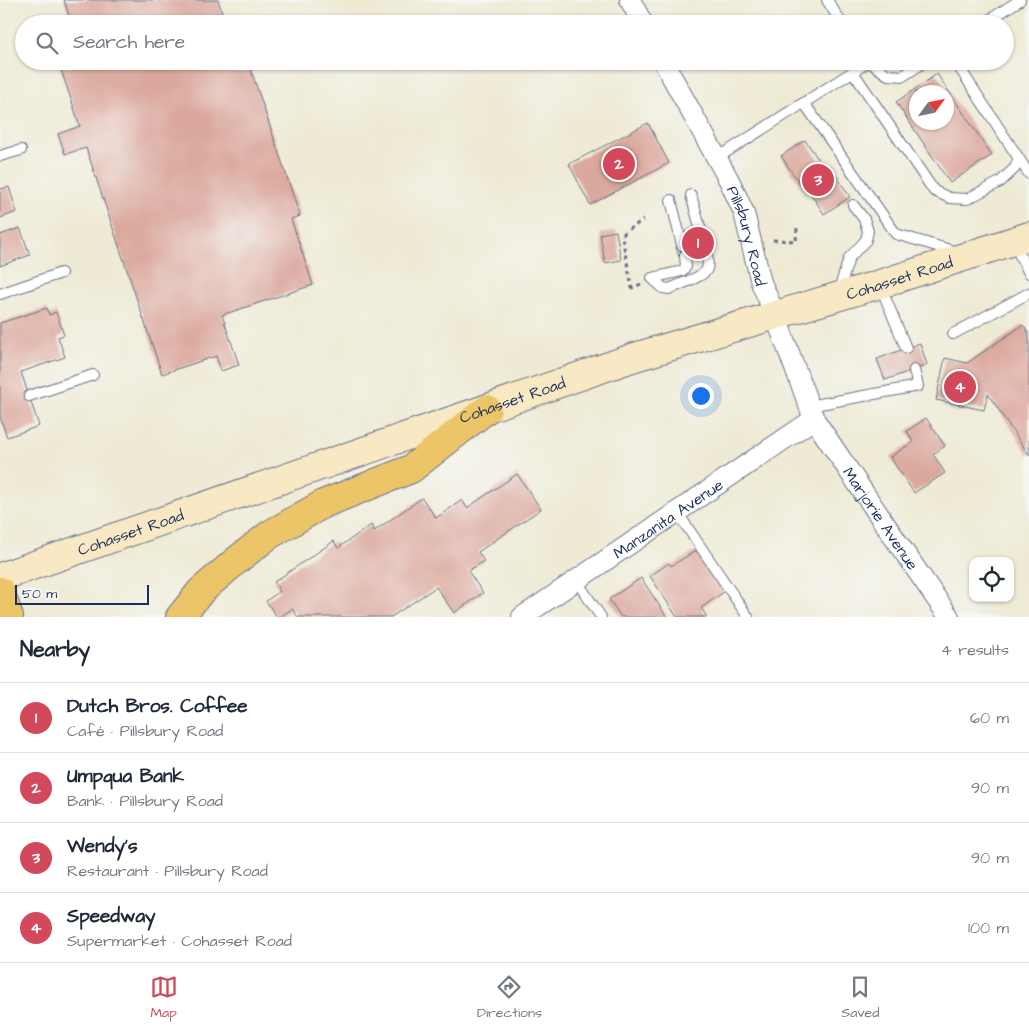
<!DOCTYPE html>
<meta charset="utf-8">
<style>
:root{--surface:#fff;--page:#f2f2f3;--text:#1f2937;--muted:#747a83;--line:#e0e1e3;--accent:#d1495b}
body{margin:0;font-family:"Architects Daughter",sans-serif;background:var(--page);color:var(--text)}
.controls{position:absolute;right:15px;bottom:15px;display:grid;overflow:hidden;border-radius:10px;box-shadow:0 1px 4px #0004}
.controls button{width:45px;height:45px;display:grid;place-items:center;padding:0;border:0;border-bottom:1px solid var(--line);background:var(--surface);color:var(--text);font:25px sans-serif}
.compass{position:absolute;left:909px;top:85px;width:45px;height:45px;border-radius:50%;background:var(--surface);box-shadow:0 1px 4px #0004;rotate:57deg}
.scale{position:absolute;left:15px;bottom:12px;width:134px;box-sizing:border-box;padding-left:5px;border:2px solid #1b2f5e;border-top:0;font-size:14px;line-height:18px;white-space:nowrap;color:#1b2f5e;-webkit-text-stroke:4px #f6f6f2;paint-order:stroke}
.you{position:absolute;left:700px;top:395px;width:18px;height:18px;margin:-12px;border:4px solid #fff;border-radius:50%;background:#1a73e8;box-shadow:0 0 0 8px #1a73e833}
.badge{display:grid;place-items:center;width:32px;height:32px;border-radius:50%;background:var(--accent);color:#fff;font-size:16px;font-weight:700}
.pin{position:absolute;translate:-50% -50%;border:2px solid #fff;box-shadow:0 1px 5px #0006}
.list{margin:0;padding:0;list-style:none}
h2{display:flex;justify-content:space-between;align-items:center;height:65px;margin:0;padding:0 20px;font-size:21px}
h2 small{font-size:16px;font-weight:400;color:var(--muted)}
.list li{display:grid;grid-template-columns:32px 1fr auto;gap:15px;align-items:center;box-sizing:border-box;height:70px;padding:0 20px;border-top:1px solid var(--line)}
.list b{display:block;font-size:19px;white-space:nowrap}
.list p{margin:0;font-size:16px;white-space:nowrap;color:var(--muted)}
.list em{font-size:16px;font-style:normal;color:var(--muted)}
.icon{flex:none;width:28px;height:28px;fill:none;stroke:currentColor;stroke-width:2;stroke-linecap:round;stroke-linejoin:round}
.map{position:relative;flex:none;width:1029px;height:617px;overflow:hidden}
.search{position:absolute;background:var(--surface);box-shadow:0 1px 4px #0004;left:15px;right:15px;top:15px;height:55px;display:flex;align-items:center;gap:12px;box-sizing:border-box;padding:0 18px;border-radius:28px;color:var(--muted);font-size:19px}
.sheet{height:345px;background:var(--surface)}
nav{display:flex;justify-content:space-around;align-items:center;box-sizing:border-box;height:70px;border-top:1px solid var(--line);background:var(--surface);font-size:14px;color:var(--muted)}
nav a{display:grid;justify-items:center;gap:2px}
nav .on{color:var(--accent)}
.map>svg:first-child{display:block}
.building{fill:#dba89d;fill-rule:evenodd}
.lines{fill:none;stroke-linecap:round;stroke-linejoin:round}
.service-casing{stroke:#657087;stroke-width:12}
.minor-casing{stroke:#657087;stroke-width:22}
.secondary-casing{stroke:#657087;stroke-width:30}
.motorway-casing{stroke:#657087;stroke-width:30}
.path{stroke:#657087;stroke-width:3;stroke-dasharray:4 4;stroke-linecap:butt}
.service{stroke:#fff;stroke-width:10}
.minor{stroke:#fff;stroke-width:20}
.secondary{stroke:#f8e8c3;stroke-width:28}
.motorway{stroke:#edc569;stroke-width:28}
.labels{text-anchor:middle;stroke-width:4.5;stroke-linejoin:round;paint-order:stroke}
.street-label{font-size:16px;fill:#1b2f5e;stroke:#f6f6f2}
</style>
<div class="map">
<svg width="1029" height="617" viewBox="0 0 1029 617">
<rect width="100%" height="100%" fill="#f6f6f2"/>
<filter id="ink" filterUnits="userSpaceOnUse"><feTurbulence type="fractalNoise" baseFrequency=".02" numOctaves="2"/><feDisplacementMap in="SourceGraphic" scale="10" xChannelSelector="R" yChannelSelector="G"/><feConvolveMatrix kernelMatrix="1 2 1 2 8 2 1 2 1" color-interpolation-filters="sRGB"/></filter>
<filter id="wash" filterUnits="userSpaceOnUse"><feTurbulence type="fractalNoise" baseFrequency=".0096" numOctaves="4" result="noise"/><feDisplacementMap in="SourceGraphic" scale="20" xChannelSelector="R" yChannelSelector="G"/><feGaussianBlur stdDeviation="1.12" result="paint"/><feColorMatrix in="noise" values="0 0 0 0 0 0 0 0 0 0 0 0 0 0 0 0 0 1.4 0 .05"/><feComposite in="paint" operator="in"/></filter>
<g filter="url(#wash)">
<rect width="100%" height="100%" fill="#eeead4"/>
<g id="blocks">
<path class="building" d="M 64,0 L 218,0 L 226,24 L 67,24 L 71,22 Z
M 58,61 L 248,61 L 300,216 L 291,219 L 313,285 L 222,315 L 239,365 L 221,371 L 216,356 L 162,374 L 86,148 L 65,154 L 58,134 L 80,126 Z
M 937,74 L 992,155 L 950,183 L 896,102 ZM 916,92 L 946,92 L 946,122 L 916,122 Z
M 648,123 L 669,163 L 590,205 L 569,164 Z
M 805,140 L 825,169 L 830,166 L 850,197 L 824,214 L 809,191 L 806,193 L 781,156 Z
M 9,187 L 17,212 L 0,218 L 0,189 Z
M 20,228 L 30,255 L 0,266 L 0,235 Z
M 695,229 L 699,242 L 708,239 L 711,248 L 679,257 L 676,247 L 686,244 L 683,233 Z
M 616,231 L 621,260 L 605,263 L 600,234 Z
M 47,308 L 49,315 L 56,312 L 64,335 L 58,337 L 65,357 L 21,372 L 39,426 L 7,437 L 0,417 L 0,323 Z
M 1023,325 L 1029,334 L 1029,455 L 988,394 L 984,410 L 936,400 L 945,358 L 967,363 Z
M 920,343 L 927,365 L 885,380 L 877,359 Z
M 926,418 L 945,446 L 933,454 L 945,473 L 914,493 L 890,457 L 913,442 L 907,431 Z
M 517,474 L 541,509 L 478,552 L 484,561 L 468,571 L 483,593 L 454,613 L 436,587 L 391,617 L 298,617 L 292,609 L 280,617 L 277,617 L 266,601 L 280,591 L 274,582 L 334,541 L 338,548 L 371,525 L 374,531 L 422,498 L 436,518 L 462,500 L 467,508 Z
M 697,550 L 725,591 L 701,608 L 707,617 L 677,617 L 650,576 L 669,563 L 671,566 Z
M 641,578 L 667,617 L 621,617 L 609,599 Z"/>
</g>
</g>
<g filter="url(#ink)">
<use href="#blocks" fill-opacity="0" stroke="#657087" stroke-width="1"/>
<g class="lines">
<g class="service-casing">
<path id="service" d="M 827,0 L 842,24
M 983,24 L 1020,0
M 868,61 L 888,75 L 903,76 L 926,61
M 955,61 L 1029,174
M 853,72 L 934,191 L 950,198 L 967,199 L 1000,182 L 1015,168 L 1019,158
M 804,103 L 896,234 L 957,252
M 0,156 L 21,150
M 717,158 L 868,62
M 691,195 L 704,241
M 671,200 L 682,245
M 1013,242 L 1029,273
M 652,278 L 663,288 L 669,289 C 677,285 704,277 707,269 C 709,262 707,255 706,249
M 652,278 L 682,271 L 686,267 L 685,255
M 880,285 L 906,348
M 0,294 L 61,273
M 838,294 L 849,258 L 866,240 L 868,231 L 864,219 L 853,205
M 953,334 L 1029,293
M 29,396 L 93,375
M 809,406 L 918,386 L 914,370
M 677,512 L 748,617
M 576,580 L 601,617"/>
</g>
<g class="minor-casing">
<g id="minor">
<path d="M 630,0 L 643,24"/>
<path id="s1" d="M 663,61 L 730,182 L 744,213 L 761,282 L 775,315 L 814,419 L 891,533 L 949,617"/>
<path id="s2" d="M 522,617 L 814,419"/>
</g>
</g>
<g class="secondary-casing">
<g id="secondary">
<path id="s3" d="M 0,577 L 635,357 L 880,284 L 1029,236"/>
</g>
</g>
<g class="motorway-casing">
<path id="motorway" d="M 0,591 L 9,617
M 180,617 L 201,591 L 237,560 L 269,535 L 323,504 L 411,469 L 487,409"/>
</g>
<path class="path" d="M 773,240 L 796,241 L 797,228
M 641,284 L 632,288 L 622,237 L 625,232 L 643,220"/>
<use href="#service" class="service"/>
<use href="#minor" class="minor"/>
<use href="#secondary" class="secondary"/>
<use href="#motorway" class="motorway"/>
</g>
</g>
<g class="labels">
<g class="street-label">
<text dy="6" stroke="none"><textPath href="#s1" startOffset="195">Pillsbury Road</textPath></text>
<text dy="6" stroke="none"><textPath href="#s3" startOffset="948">Cohasset Road</textPath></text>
<text dy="6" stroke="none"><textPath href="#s3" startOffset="542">Cohasset Road</textPath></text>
<text dy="6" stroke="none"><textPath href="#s2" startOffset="176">Manzanita Avenue</textPath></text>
<text dy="6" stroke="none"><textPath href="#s1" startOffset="510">Marjorie Avenue</textPath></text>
<text dy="6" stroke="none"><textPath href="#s3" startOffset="138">Cohasset Road</textPath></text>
</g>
</g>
</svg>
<div class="controls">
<button><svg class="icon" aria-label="locate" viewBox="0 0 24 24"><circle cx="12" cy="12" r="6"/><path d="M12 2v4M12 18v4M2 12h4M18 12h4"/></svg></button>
</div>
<svg class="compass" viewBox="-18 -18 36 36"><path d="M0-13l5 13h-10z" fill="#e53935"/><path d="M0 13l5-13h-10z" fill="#747a83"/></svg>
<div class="scale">50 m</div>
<div class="you"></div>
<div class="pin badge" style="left:698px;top:243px">1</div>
<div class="pin badge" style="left:619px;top:164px">2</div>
<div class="pin badge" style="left:818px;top:180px">3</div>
<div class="pin badge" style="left:960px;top:387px">4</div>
<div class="search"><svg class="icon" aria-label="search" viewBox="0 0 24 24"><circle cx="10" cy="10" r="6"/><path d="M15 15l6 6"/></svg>Search here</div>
</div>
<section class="sheet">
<h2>Nearby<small>4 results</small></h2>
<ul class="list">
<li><span class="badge">1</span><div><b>Dutch Bros. Coffee</b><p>Café · Pillsbury Road</p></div><em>60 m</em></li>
<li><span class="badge">2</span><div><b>Umpqua Bank</b><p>Bank · Pillsbury Road</p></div><em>90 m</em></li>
<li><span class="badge">3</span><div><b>Wendy's</b><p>Restaurant · Pillsbury Road</p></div><em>90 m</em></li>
<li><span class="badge">4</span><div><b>Speedway</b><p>Supermarket · Cohasset Road</p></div><em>100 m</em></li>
</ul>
</section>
<nav>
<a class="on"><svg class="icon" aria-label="map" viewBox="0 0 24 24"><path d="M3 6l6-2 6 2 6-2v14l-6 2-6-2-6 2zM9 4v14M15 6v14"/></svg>Map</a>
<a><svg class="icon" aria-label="directions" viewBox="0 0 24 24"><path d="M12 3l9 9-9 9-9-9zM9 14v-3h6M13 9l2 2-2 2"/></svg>Directions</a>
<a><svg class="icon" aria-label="saved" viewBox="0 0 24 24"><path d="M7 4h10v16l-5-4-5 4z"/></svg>Saved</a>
</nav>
